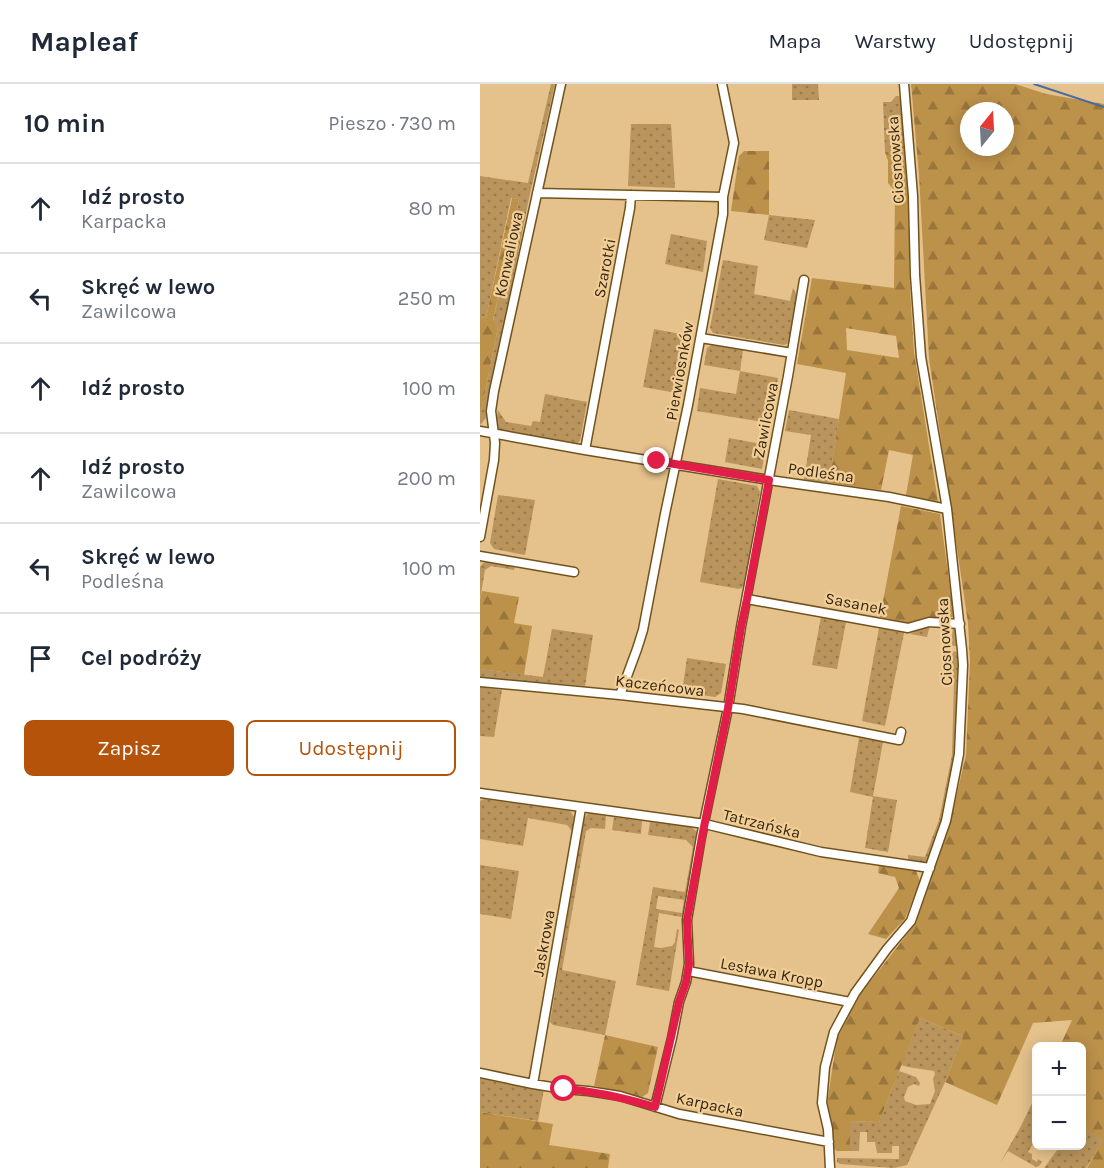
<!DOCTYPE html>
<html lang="pl">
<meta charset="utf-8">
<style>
:root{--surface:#fff;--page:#f6f6f7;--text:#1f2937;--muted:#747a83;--line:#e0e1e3;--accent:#b45309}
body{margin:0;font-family:Karla,sans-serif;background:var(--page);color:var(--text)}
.controls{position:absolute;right:18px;bottom:18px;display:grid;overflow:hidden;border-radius:9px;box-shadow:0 3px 15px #0003}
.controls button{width:54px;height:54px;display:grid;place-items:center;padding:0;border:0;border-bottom:2px solid var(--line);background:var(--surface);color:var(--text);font:30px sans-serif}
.compass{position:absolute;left:480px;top:18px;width:54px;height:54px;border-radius:50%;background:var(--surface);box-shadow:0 3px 15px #0003;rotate:18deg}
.stop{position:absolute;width:18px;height:18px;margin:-14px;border:4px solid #e11d48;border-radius:50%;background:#fff}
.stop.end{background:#e11d48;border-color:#fff;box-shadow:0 2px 6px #0008}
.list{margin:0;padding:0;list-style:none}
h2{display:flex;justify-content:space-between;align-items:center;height:78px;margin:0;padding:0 24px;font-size:26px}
h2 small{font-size:20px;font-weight:400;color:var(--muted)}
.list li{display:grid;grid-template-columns:39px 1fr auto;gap:18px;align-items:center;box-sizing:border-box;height:90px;padding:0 24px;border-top:2px solid var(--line)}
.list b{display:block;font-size:22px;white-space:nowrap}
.list p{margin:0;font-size:20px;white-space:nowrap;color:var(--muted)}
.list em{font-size:20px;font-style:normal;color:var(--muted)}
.actions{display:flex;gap:12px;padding:18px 24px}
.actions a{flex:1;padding:14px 0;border:2px solid var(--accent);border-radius:9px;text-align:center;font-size:21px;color:var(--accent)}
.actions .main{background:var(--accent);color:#fff}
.icon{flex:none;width:33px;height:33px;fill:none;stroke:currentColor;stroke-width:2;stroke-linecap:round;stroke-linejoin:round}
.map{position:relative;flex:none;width:624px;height:1084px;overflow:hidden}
header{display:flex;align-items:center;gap:36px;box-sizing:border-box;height:84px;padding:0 30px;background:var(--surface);border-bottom:2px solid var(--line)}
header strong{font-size:28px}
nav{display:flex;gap:33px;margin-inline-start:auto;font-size:21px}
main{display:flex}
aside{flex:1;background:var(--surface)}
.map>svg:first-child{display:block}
.green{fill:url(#green-dots);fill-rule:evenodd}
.forest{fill:url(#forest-firs);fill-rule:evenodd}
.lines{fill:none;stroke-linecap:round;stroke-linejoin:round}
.stream{stroke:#446ca6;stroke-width:2}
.minor-casing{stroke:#73531d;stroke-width:11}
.minor{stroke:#fff;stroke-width:8}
.route{stroke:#e11d48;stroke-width:8}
.labels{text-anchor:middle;stroke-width:4.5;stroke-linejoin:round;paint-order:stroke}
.street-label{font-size:16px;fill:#352711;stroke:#f2ce97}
</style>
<header>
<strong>Mapleaf</strong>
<nav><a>Mapa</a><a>Warstwy</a><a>Udostępnij</a></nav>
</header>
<main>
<aside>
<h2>10 min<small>Pieszo · 730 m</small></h2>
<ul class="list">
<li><svg class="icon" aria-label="ahead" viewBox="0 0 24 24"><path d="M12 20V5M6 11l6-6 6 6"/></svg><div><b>Idź prosto</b><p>Karpacka</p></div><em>80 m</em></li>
<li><svg class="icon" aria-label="left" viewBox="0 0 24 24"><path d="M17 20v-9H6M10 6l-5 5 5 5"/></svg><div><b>Skręć w lewo</b><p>Zawilcowa</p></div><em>250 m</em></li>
<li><svg class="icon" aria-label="ahead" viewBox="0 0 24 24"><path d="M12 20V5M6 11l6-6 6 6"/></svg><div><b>Idź prosto</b></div><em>100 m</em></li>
<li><svg class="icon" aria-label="ahead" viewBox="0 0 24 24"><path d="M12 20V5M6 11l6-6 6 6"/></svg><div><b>Idź prosto</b><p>Zawilcowa</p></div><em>200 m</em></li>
<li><svg class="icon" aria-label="left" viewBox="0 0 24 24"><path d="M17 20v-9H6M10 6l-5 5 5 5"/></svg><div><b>Skręć w lewo</b><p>Podleśna</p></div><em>100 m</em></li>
<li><svg class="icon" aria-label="arrive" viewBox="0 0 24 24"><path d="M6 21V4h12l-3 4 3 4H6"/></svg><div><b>Cel podróży</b></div></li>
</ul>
<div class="actions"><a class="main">Zapisz</a><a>Udostępnij</a></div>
</aside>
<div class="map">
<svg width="624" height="1084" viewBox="0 0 624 1084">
<defs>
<pattern id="green-dots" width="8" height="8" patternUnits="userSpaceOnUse" patternTransform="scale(1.5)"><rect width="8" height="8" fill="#b9945c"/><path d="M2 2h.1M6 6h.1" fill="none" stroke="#97794b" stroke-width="1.8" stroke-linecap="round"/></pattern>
<pattern id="forest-firs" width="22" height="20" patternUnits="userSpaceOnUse" patternTransform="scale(1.5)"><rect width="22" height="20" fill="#bc914a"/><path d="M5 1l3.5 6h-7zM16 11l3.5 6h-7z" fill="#9a763c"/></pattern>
</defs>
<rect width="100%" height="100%" fill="#e5c18b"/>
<path class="green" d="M 71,0 L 75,0 L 49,114 L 6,334 L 0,341 L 0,332 L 18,243 L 13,237 L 39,115 L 31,114 L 6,234 L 0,233 L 0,92 L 48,99 Z
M 312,0 L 338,0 L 339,16 L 312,16 Z
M 416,12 L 419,12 L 422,17 L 425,68 L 405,68 L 403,18 L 411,18 Z
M 151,40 L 191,40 L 195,104 L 148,102 Z
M 289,131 L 335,136 L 327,164 L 284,156 Z
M 191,150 L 227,157 L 223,188 L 185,180 Z
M 243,176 L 278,182 L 274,210 L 310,217 L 313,204 L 317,212 L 309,259 L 304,261 L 233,249 L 230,244 Z
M 174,245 L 211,252 L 202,310 L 163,303 Z
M 231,261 L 263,266 L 260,287 L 298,294 L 289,339 L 217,327 L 220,304 L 256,310 L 260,287 L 224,281 L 227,264 Z
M 65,310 L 107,318 L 100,357 L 95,361 L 20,347 C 15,341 17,334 18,326 L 26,338 L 51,342 L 53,337 L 60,338 Z
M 309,326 L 359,335 L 349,399 L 324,396 L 331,351 L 305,347 Z
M 249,354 L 286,361 L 282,385 L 245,378 Z
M 238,395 L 277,402 L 280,408 L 264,502 L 259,505 L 220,498 Z
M 18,411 L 55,416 L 45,471 L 14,465 L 10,459 Z
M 8,477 L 35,482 L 34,486 L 11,482 L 5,486 L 0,516 L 0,483 L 3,479 Z
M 341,533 L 366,538 L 357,585 L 332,581 Z
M 447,541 L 474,542 L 478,546 L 479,562 L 471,562 L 473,543 L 450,541 L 447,553 L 430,550 Z
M 399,544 L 424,549 L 405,642 L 382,637 Z
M 72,545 L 113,551 L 105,602 L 0,593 L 0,585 L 63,593 Z
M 470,567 L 479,568 L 480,581 L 476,670 L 462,736 L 447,777 L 443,779 L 430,777 L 428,774 L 428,771 L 445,773 L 459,736 L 472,671 L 474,597 L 466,595 Z
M 207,574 L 246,580 L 241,609 L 235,613 L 202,608 Z
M 0,603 L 22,606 L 14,653 L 0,652 Z
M 379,654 L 403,658 L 393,712 L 417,716 L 408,768 L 385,764 L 393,713 L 370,708 Z
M 4,715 L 90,727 L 94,733 L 92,747 L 87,741 L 48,734 L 43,762 L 0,755 L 0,717 Z
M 109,729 L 126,732 L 125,745 L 111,744 L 106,747 L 82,886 L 136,897 L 125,951 L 73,941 L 70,938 L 104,734 Z
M 134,733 L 162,737 L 161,750 L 132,746 Z
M 170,738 L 211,743 L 216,747 L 218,752 L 205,831 L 201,833 L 179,829 L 174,863 L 181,864 L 192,862 L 195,858 L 197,845 L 199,846 L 189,907 L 156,901 L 173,803 L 205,808 L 213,763 L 206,756 L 168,751 ZM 178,812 L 204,816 L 202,829 L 176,825 Z
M 0,781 L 39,787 L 31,835 L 0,830 Z
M 440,934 L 483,952 L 465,998 L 427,1081 L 414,1084 L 360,1080 L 357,1078 L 357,1074 L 419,1075 L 419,1062 L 412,1062 L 412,1069 L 397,1069 L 395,1058 L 387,1058 L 387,1048 L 380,1048 L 379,1067 L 370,1067 L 370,1037 L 399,1038 L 419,987 L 436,993 L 440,999 L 439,1002 L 434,1000 L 428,1003 L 424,1013 L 425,1017 L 436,1021 L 450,1020 L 455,1007 L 453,995 L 455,990 L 454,987 L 428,983 L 421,981 Z
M 0,993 L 64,1005 L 58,1037 L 0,1028 Z
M 554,1015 L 556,1016 L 556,1055 L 548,1068 L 552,1070 L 552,1075 L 557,1078 L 558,1075 L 562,1078 L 559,1082 L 556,1083 L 528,1067 L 520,1079 L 541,1042 Z
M 602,1043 L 624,1056 L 606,1084 L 564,1084 L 580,1062 L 602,1062 Z"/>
<path class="forest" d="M 431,0 L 535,0 L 566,10 L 624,20 L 624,1084 L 607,1084 L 623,1056 L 602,1043 L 602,962 L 580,962 L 592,936 L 553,939 L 517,1021 L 465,998 L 483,952 L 440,934 L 399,1038 L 370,1037 L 370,1067 L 357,1067 L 354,1065 L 347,1020 L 357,954 L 379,912 L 436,839 L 470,739 L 486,671 L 490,578 L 488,539 L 449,274 L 439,91 ZM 489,27 L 525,27 L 525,63 L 489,63 Z
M 264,67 L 289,67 L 289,131 L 251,127 L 259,72 Z
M 405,68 L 425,68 L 428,113 L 430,205 L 434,268 L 458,418 L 426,411 L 433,371 L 409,366 L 401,406 L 349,399 L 366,289 L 317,280 L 332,194 L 414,204 L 415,107 L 408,99 L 408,77 ZM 366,244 L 416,252 L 419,274 L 367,266 Z
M 32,114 L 39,115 L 13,236 L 18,243 L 0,332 L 0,233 L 6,234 Z
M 421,422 L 460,430 L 474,533 L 447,533 L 428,539 L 400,533 Z
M 2,507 L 39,513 L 34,539 L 52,542 L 44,591 L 0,585 L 0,516 Z
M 399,781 L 436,787 L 440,797 L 425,835 L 406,855 L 388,850 L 419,804 L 415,793 L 398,789 Z
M 125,951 L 178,963 L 168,1009 L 162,1013 L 114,1002 Z
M 0,1028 L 73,1040 L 69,1061 L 130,1070 L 128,1084 L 0,1084 Z"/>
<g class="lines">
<path class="stream" d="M 554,0 L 624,23"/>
<g class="minor-casing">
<path id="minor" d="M 57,109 L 243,113
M 221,254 L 312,269
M 0,347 L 105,366 L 289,396 L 409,413 L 467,425
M 105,366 L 150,124 L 151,111
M 0,453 L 14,376 L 15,359 L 11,327 L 14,307 L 81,0
M 0,472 L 94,488
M 267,515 L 428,544 L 449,538 L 480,540
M 0,598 L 140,611 L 263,625 L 419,656 L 421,648
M 140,611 L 157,565 L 163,546 L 185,430 L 208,321 L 243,130 L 243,113 L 254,59 L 242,0
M 0,709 L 225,740 L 341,768 L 450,784
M 208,887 L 370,918
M 0,989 L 53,1000 L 84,1005 L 108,1007 L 140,1012 L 199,1030 L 349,1058
M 53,1000 L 101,724
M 175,1023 L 192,954 L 199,918 L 206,898 L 209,880 L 207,836 L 221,753 L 248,624 L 261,543 L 308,292 L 324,196
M 350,1084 L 348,1045 L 342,1019 L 345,983 L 354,948 L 375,909 L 407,865 L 431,837 L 466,737 L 479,670 L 483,581 L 482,566 L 467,425 L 441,273 L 435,191 L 433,112 L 424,0"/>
</g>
<use href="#minor" class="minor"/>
</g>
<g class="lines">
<path class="route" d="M 84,1005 C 116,1007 144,1014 175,1023 L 199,918 L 206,898 L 209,880 L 207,836 L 222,753 L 248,624 L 261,543 L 267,515 L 289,396 L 177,377"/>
</g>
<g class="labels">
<g class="street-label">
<text transform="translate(415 76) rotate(-94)" y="6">Ciosnowska</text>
<text transform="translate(28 170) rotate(-78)" y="6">Konwaliowa</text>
<text transform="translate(124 184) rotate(-79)" y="6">Szarotki</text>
<text transform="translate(199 287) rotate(-80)" y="6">Pierwiosnków</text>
<text transform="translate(285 336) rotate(-79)" y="6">Zawilcowa</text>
<text transform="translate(341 388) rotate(8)" y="6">Podleśna</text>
<text transform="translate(376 519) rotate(11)" y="6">Sasanek</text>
<text transform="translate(464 558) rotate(-93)" y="6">Ciosnowska</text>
<text transform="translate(180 601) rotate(7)" y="6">Kaczeńcowa</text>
<text transform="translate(282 739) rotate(14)" y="6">Tatrzańska</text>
<text transform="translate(63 859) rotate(-80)" y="6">Jaskrowa</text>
<text transform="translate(292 888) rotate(11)" y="6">Lesława Kropp</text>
<text transform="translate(230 1020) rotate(12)" y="6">Karpacka</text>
</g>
</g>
</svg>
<div class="controls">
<button>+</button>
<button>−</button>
</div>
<svg class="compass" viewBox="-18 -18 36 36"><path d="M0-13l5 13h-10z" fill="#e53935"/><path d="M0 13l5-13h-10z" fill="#747a83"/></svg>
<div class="stop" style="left:84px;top:1005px"></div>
<div class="stop end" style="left:177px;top:377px"></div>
</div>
</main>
